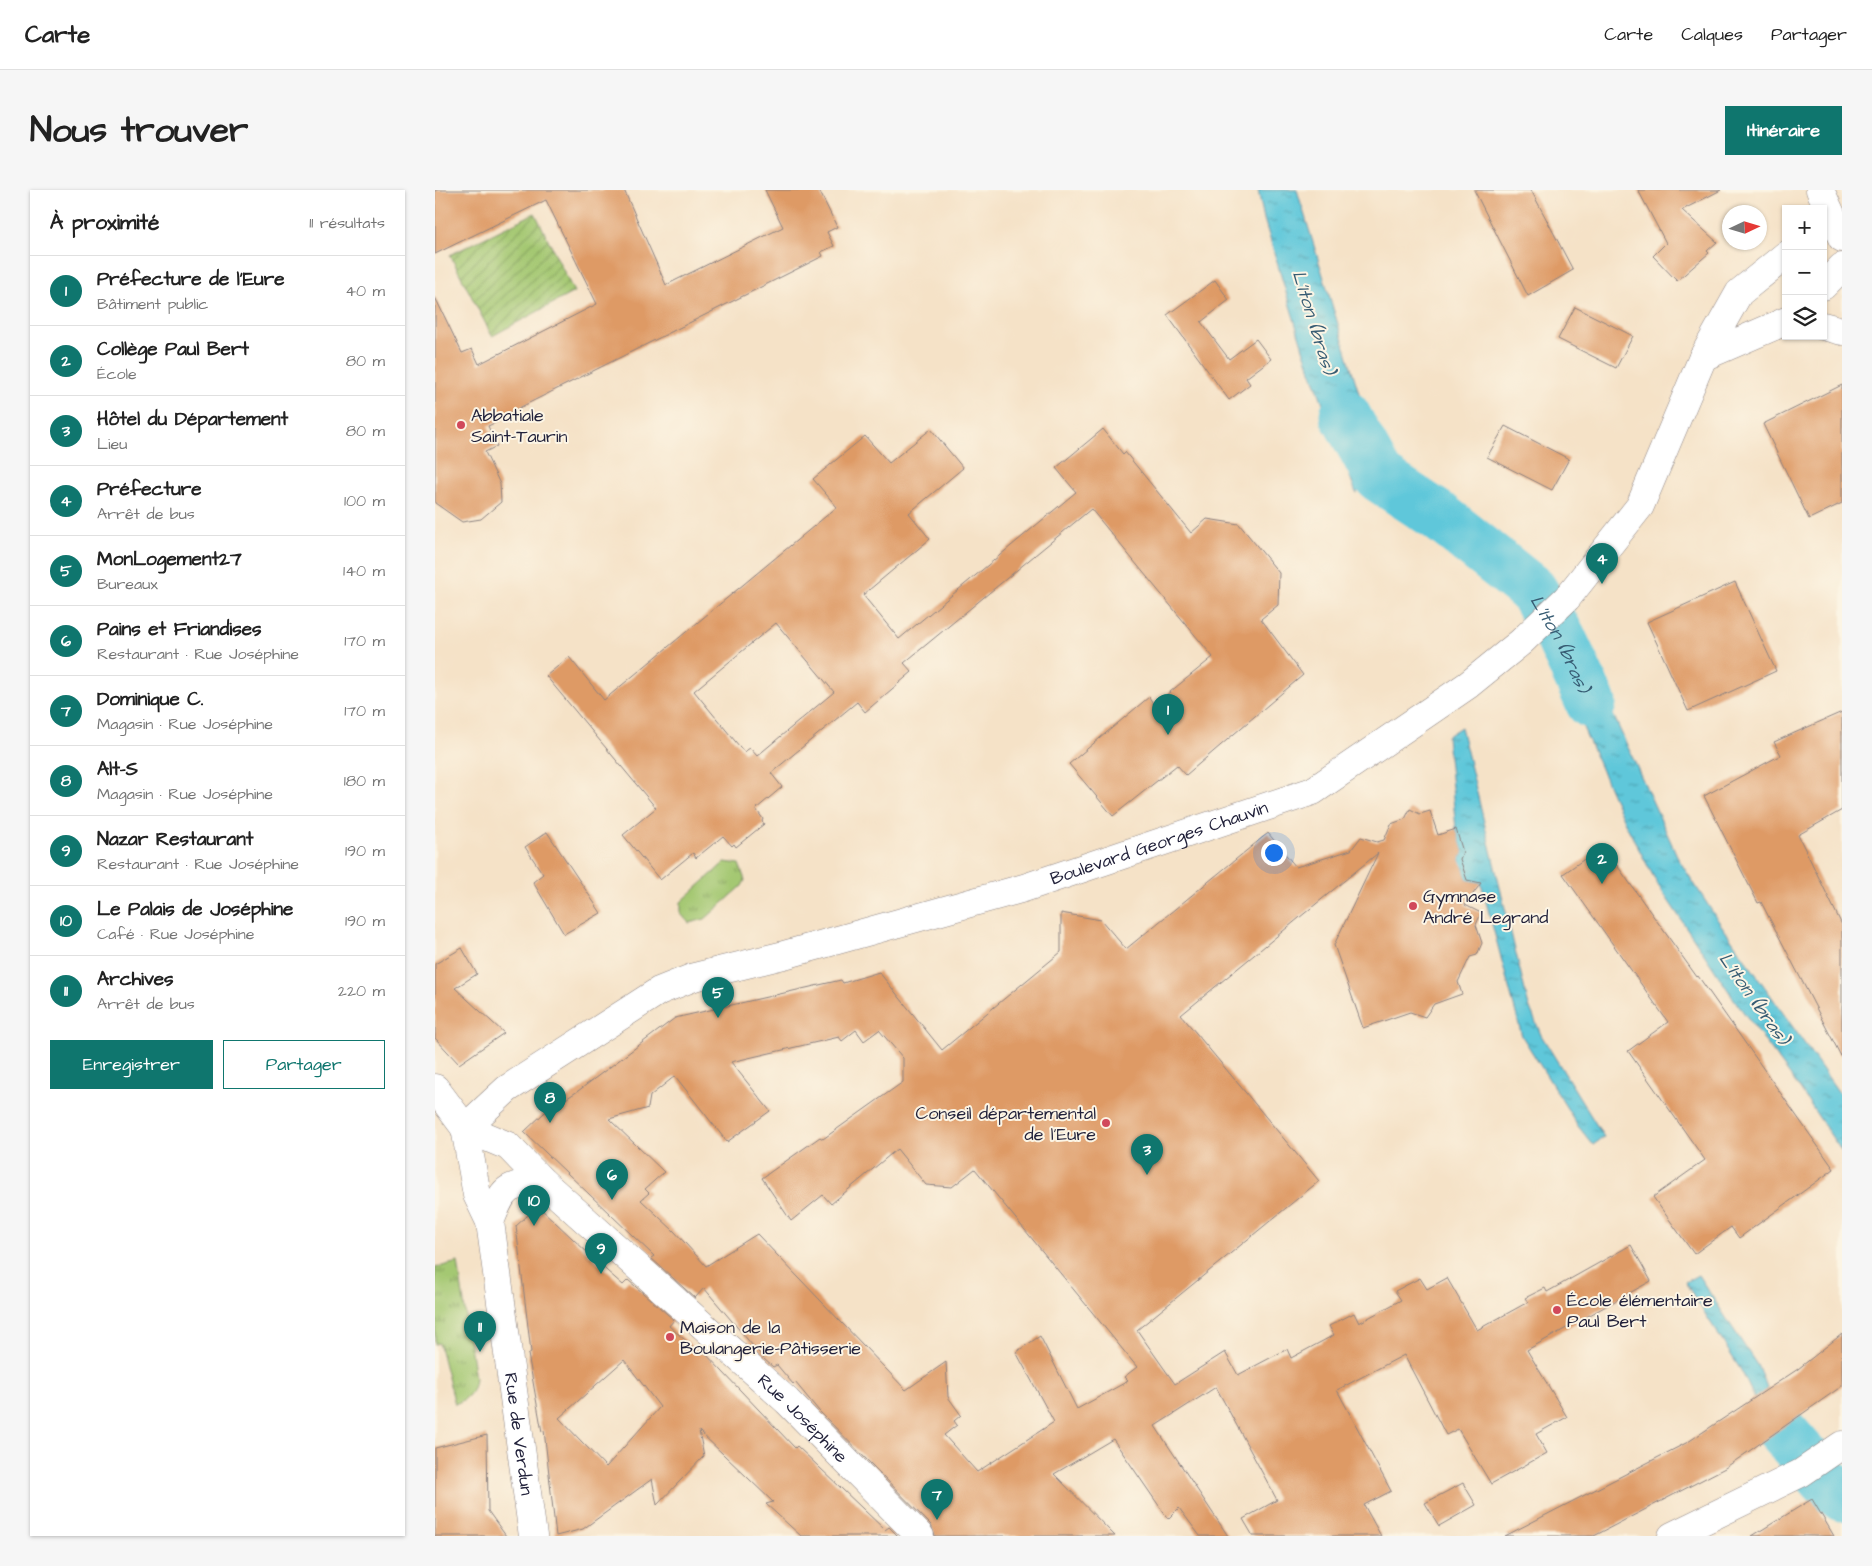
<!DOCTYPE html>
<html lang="fr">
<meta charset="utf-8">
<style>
:root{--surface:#fff;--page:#f6f6f6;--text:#222;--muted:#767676;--line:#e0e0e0;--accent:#0f766e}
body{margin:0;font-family:"Architects Daughter",sans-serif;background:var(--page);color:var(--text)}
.controls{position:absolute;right:15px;top:15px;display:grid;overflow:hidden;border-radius:0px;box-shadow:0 1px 4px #0004}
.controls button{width:45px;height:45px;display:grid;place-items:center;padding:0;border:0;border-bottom:1px solid var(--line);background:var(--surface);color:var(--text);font:25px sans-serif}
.compass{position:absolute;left:1287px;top:15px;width:45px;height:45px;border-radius:50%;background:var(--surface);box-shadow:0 1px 4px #0004;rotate:86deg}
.you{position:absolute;left:838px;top:662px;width:18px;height:18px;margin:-12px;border:4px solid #fff;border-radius:50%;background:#1a73e8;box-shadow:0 0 0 8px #1a73e833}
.badge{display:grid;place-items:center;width:32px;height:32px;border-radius:50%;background:var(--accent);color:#fff;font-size:16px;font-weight:700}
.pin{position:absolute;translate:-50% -41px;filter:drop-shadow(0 1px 2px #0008)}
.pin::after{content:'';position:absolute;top:26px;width:18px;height:15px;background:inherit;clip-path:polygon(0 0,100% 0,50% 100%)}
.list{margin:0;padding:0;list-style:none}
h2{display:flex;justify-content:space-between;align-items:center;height:65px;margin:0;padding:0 20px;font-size:21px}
h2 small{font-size:16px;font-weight:400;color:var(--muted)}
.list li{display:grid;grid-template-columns:32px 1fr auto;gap:15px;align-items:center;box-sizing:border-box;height:70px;padding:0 20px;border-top:1px solid var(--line)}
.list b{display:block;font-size:19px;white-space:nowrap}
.list p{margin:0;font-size:16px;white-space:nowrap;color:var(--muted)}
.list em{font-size:16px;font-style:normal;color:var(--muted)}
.actions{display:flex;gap:10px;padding:15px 20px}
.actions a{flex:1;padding:11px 0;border:1px solid var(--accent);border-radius:0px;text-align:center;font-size:18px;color:var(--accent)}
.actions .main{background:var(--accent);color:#fff}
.icon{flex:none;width:28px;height:28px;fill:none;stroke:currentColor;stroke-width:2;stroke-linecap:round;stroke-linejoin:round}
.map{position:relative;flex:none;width:1407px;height:1346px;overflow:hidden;border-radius:0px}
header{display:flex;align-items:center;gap:30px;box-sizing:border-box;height:70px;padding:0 25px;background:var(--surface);border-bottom:1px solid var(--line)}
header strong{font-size:24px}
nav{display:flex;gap:28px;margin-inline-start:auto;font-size:18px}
.intro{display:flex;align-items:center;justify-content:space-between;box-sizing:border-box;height:120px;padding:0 30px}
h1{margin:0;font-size:35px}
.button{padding:12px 22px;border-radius:0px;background:var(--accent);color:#fff;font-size:18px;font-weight:700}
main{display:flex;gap:30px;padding:0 30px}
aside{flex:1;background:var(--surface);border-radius:0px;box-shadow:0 1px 4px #0004}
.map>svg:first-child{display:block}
.grass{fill:url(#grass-tufts);stroke:#637556}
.garden{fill:url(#garden-furrows);stroke:#637556}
.water{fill:url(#water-ripples);stroke:#40748a}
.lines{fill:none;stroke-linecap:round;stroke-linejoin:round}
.river{stroke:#5ec7da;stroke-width:51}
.building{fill:#de9a65;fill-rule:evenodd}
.street-casing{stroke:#8c8281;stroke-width:29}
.secondary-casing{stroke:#8c8281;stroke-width:29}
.primary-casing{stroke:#8c8281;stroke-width:29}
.street{stroke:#fff;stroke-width:28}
.secondary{stroke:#fff;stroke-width:28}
.primary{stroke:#fff;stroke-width:28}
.poi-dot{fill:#d1495b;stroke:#fcf5e5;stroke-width:2}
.labels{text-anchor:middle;stroke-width:4;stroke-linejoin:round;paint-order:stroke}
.poi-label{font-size:18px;fill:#22223b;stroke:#fcf5e5;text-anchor:start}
.street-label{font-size:18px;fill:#22223b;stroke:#fcf5e5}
.water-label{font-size:19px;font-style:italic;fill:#375c73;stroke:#fcf5e5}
</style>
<header>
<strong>Carte</strong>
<nav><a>Carte</a><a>Calques</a><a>Partager</a></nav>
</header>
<div class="intro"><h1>Nous trouver</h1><a class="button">Itinéraire</a></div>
<main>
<aside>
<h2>À proximité<small>11 résultats</small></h2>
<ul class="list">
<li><span class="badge">1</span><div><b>Préfecture de l'Eure</b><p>Bâtiment public</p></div><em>40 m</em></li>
<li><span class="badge">2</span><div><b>Collège Paul Bert</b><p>École</p></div><em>80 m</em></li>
<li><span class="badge">3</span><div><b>Hôtel du Département</b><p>Lieu</p></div><em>80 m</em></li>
<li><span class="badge">4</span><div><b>Préfecture</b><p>Arrêt de bus</p></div><em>100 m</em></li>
<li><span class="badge">5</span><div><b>MonLogement27</b><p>Bureaux</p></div><em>140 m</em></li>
<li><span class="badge">6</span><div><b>Pains et Friandises</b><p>Restaurant · Rue Joséphine</p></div><em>170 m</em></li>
<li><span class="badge">7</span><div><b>Dominique C.</b><p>Magasin · Rue Joséphine</p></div><em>170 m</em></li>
<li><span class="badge">8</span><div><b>Alt-S</b><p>Magasin · Rue Joséphine</p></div><em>180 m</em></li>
<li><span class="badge">9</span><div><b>Nazar Restaurant</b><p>Restaurant · Rue Joséphine</p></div><em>190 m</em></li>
<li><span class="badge">10</span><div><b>Le Palais de Joséphine</b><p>Café · Rue Joséphine</p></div><em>190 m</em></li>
<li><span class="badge">11</span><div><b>Archives</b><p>Arrêt de bus</p></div><em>220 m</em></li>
</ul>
<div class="actions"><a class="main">Enregistrer</a><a>Partager</a></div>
</aside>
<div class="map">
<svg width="1407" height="1346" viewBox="0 0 1407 1346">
<defs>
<pattern id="grass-tufts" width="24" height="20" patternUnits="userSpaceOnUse" patternTransform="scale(1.25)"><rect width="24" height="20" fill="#a4c872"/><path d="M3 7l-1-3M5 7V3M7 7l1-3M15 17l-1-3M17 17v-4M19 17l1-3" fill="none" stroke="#85a25f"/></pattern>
<pattern id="garden-furrows" width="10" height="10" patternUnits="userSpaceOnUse" patternTransform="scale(1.25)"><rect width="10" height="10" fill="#a4c872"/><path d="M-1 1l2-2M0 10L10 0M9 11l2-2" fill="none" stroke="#85a25f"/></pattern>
<pattern id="water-ripples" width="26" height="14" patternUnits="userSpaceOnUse" patternTransform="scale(1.25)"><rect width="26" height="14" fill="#5ec7da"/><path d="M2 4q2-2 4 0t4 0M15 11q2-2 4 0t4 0" fill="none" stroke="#4da1b2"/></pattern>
</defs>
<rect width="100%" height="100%" fill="#fcf5e5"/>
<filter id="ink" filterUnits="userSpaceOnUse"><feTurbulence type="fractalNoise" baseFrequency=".02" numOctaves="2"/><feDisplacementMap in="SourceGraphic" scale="10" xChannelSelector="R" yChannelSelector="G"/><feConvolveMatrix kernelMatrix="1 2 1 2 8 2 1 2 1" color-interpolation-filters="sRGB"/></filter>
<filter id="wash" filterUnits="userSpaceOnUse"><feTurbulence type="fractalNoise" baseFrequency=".0096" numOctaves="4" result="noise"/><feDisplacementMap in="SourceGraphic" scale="20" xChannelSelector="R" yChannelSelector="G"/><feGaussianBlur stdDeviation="1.12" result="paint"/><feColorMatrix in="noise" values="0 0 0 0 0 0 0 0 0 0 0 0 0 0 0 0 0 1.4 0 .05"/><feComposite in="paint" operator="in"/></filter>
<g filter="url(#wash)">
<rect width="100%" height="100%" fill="#f5e2c7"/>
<path class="grass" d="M 290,672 L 304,674 L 310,690 L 307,696 L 270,729 L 254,733 L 246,724 L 246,712 Z
M 23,1072 L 40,1189 C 38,1203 34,1208 20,1214 L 4,1153 L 0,1154 L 0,1078 Z"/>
<path class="garden" d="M 100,23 L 139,102 L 57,146 L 15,65 Z"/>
<path class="water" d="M 823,0 L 862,0 L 931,226 L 942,252 L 961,274 L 921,303 L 869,162 L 829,29 Z
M 1020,316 L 1089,373 L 1112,384 L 1082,415 L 1051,377 L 993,334 Z
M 1138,436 L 1244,670 L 1282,729 L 1407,907 L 1407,962 L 1363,896 L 1301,812 L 1223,695 L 1189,631 L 1114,460 Z
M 1026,537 L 1093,813 L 1106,845 L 1169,947 L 1158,955 L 1143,936 L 1087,846 L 1046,693 L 1032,690 L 1025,669 L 1028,662 L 1021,639 L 1012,546 Z
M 1263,1085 L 1322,1175 L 1333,1199 L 1320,1209 L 1307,1182 L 1250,1092 Z
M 1355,1234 L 1368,1251 L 1349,1265 L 1337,1246 Z
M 1407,1288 L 1407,1321 L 1396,1317 L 1388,1305 Z"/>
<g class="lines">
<g class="river">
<path id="s1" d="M 910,225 L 944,287 L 1005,327 L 1097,400 L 1126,448 L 1156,513"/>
<path d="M 1346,1240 L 1396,1297 L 1407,1306"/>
</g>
</g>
<g id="blocks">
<path class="building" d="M 0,0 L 189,0 L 231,95 L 348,37 L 330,0 L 384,0 L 402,37 L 392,42 L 399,56 L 386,62 L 388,66 L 64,228 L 66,230 L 53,236 L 62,256 L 50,262 L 65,294 L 66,312 L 46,329 L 27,332 L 0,313 L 0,107 L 27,163 L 37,159 L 44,174 L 162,114 L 111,10 L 0,64 Z
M 1039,0 L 1096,0 L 1138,80 L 1093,106 Z
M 1203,0 L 1286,0 L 1247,20 L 1282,52 L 1272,61 L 1274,63 L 1242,91 L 1218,66 L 1231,53 Z
M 780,90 L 794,110 L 766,132 L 794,169 L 821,149 L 836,169 L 811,188 L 815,194 L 794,210 L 732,125 Z
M 1140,117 L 1198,146 L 1181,178 L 1123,149 Z
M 1407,195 L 1407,313 L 1374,329 L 1328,234 Z
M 1070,236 L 1134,269 L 1117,300 L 1052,267 Z
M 496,239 L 528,278 L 474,323 L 495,349 L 428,405 L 464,449 L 641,302 L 621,278 L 668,239 L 688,264 L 690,262 L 756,343 L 772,329 L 804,334 L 844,383 L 843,415 L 826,429 L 868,485 L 751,585 L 742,575 L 678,626 L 634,574 L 714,507 L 719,515 L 778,467 L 656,319 L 469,473 L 477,482 L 430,522 L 422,512 L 336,583 L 347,597 L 321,619 L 328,629 L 327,631 L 329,634 L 301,657 L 299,654 L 297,656 L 288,646 L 261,668 L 258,663 L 225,690 L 188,645 L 221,618 L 111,486 L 134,467 L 169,510 L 402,317 L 378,289 L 430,246 L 454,273 ZM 341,433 L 399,502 L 322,566 L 315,558 L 309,562 L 259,501 Z
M 1300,392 L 1341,481 L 1253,521 L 1212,432 Z
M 1407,522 L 1407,620 L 1363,645 L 1407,735 L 1407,868 L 1326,712 L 1323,713 L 1269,606 L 1346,565 L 1339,552 Z
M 975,619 L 985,624 L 995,621 L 1003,645 L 1021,639 L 1028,662 L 1025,669 L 1032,690 L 1046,693 L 1030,715 L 1046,723 L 1041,735 L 1047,753 L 1042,765 L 1035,767 L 1023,792 L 1027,804 L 999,814 L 990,827 L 975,822 L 928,838 L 899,755 L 943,663 L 746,825 L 884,991 L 702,1140 L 740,1194 L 790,1162 L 803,1185 L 852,1159 L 856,1168 L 899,1145 L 894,1136 L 919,1123 L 924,1133 L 966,1110 L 960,1101 L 985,1088 L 992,1099 L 1012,1088 L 1042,1140 L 1093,1112 L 1090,1108 L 1110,1098 L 1112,1102 L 1196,1055 L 1216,1091 L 1092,1160 L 1132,1227 L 1101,1244 L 1112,1263 L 1056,1294 L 1023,1239 L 1011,1245 L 969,1165 L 902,1200 L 956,1301 L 929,1315 L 946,1346 L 818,1346 L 808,1329 L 842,1310 L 781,1197 L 720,1236 L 793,1346 L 765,1346 L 744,1318 L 733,1329 L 678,1249 L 619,1284 L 680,1346 L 500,1346 L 496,1335 L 384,1221 L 360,1192 L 358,1194 L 342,1175 L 338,1177 L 329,1169 L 269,1098 L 260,1108 L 216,1068 L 219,1066 L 89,942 L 109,923 L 143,901 L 240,828 L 406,790 L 408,793 L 444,782 L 507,860 L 626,762 L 626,723 L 666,730 L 691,759 L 833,643 L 861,677 L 916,660 L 926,647 L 942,652 L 949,650 L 956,634 L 970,629 ZM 421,840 L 429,851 L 444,840 L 468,868 L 468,892 L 388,949 L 385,947 L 327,988 L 356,1031 L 388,1005 L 396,1014 L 462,959 L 491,995 L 517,997 L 540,979 L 702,1177 L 689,1187 L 693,1191 L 642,1219 L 605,1146 L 581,1162 L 619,1232 L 542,1282 L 509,1245 L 522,1235 L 519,1231 L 526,1225 L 513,1207 L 511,1172 L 471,1200 L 322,1044 L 271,1076 L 239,1041 L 206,1010 L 214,1003 L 210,999 L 229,982 L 174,929 L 213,918 L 215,906 L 240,886 L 292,952 L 335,921 L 296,872 L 404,847 L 407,851 Z
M 112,642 L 166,723 L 129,744 L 98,692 L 108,684 L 90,657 Z
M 1168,656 L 1262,787 L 1263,786 L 1399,979 L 1304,1048 L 1296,1037 L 1259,1064 L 1218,1007 L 1270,970 L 1193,861 L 1233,832 L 1128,684 Z
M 27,758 L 42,784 L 20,798 L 69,843 L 24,874 L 0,848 L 0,774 Z
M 103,1016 L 172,1081 L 188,1095 L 193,1090 L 239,1130 L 234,1136 L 266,1164 L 269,1162 L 360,1258 L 362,1256 L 450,1340 L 454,1337 L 463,1346 L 366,1346 L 331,1314 L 338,1312 L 264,1241 L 269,1266 L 222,1315 L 217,1289 L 148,1339 L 121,1346 L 109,1240 L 107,1242 L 93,1164 L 96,1162 L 81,1036 ZM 189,1170 L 225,1217 L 171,1277 L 124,1228 Z
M 1407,1144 L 1407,1196 L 1290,1278 L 1159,1346 L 1070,1346 L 1253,1252 L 1363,1179 Z
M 52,1245 L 53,1321 L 71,1346 L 0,1346 L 0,1258 Z
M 1028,1293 L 1041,1315 L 1004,1336 L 990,1313 Z
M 1377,1309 L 1399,1346 L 1317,1346 Z"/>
</g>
</g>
<g filter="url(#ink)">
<use href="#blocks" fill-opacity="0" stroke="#8c8281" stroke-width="1"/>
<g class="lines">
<g class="street-casing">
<g id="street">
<path d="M 1388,96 L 1407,77"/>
<path d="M 1388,136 L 1407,141"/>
<path d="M 1268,167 L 1351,131"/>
<path id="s2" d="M 30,938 L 72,899 L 224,801 L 259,787 L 349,765 L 589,698 L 878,601 L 1033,495 L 1086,452 L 1132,408 L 1205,316 L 1268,167 L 1304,103 L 1351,65"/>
</g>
</g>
<g class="secondary-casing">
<g id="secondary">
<path id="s3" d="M 0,898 L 30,938 L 73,956 L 108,992 L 352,1211 L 485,1346"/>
<path id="s4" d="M 30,938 L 42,1005 L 55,1032 L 98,1346"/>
<path d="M 55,1032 C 69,997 70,995 108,992"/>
<path d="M 1237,1346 L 1366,1283 L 1407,1255"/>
</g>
</g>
<g class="primary-casing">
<path id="primary" d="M 1385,0 L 1407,48"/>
</g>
<use href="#street" class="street"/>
<use href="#secondary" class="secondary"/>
<use href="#primary" class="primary"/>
</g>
</g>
<g class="poi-dot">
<circle cx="26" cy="235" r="5"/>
<circle cx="978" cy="716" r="5"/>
<circle cx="671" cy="933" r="5"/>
<circle cx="1122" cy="1120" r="5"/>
<circle cx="235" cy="1147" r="5"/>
</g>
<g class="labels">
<g class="poi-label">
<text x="36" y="231">Abbatiale<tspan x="36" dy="21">Saint-Taurin</tspan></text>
<text x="988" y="712">Gymnase<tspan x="988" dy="21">André Legrand</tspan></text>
<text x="661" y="929" text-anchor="end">Conseil départemental<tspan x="661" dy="21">de l'Eure</tspan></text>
<text x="1132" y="1116">École élémentaire<tspan x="1132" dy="21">Paul Bert</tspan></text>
<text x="245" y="1143">Maison de la<tspan x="245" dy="21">Boulangerie-Pâtisserie</tspan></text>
</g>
<g class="street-label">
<text dy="6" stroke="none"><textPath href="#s2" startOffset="760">Boulevard Georges Chauvin</textPath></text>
<text dy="6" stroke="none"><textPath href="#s3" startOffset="498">Rue Joséphine</textPath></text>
<text dy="6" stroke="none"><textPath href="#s4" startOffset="312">Rue de Verdun</textPath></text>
</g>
<g class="water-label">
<text transform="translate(880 132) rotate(73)" y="7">L'Iton (bras)</text>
<text dy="7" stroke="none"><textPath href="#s1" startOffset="322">L'Iton (bras)</textPath></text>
<text transform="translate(1320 808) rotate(55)" y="7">L'Iton (bras)</text>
</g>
</g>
</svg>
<div class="controls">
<button>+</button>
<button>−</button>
<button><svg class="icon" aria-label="layers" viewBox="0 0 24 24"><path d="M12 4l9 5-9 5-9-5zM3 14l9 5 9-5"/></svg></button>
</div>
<svg class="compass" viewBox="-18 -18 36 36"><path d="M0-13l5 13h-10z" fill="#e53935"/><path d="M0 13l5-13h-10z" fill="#767676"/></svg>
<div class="you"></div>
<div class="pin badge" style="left:733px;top:545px">1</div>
<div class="pin badge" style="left:1167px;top:694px">2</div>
<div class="pin badge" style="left:712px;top:985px">3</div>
<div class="pin badge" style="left:1167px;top:394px">4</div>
<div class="pin badge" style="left:283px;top:828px">5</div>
<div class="pin badge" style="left:177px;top:1010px">6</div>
<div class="pin badge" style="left:502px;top:1330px">7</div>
<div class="pin badge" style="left:115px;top:933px">8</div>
<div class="pin badge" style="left:166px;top:1084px">9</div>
<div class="pin badge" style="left:99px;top:1036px">10</div>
<div class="pin badge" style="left:45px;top:1162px">11</div>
</div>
</main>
